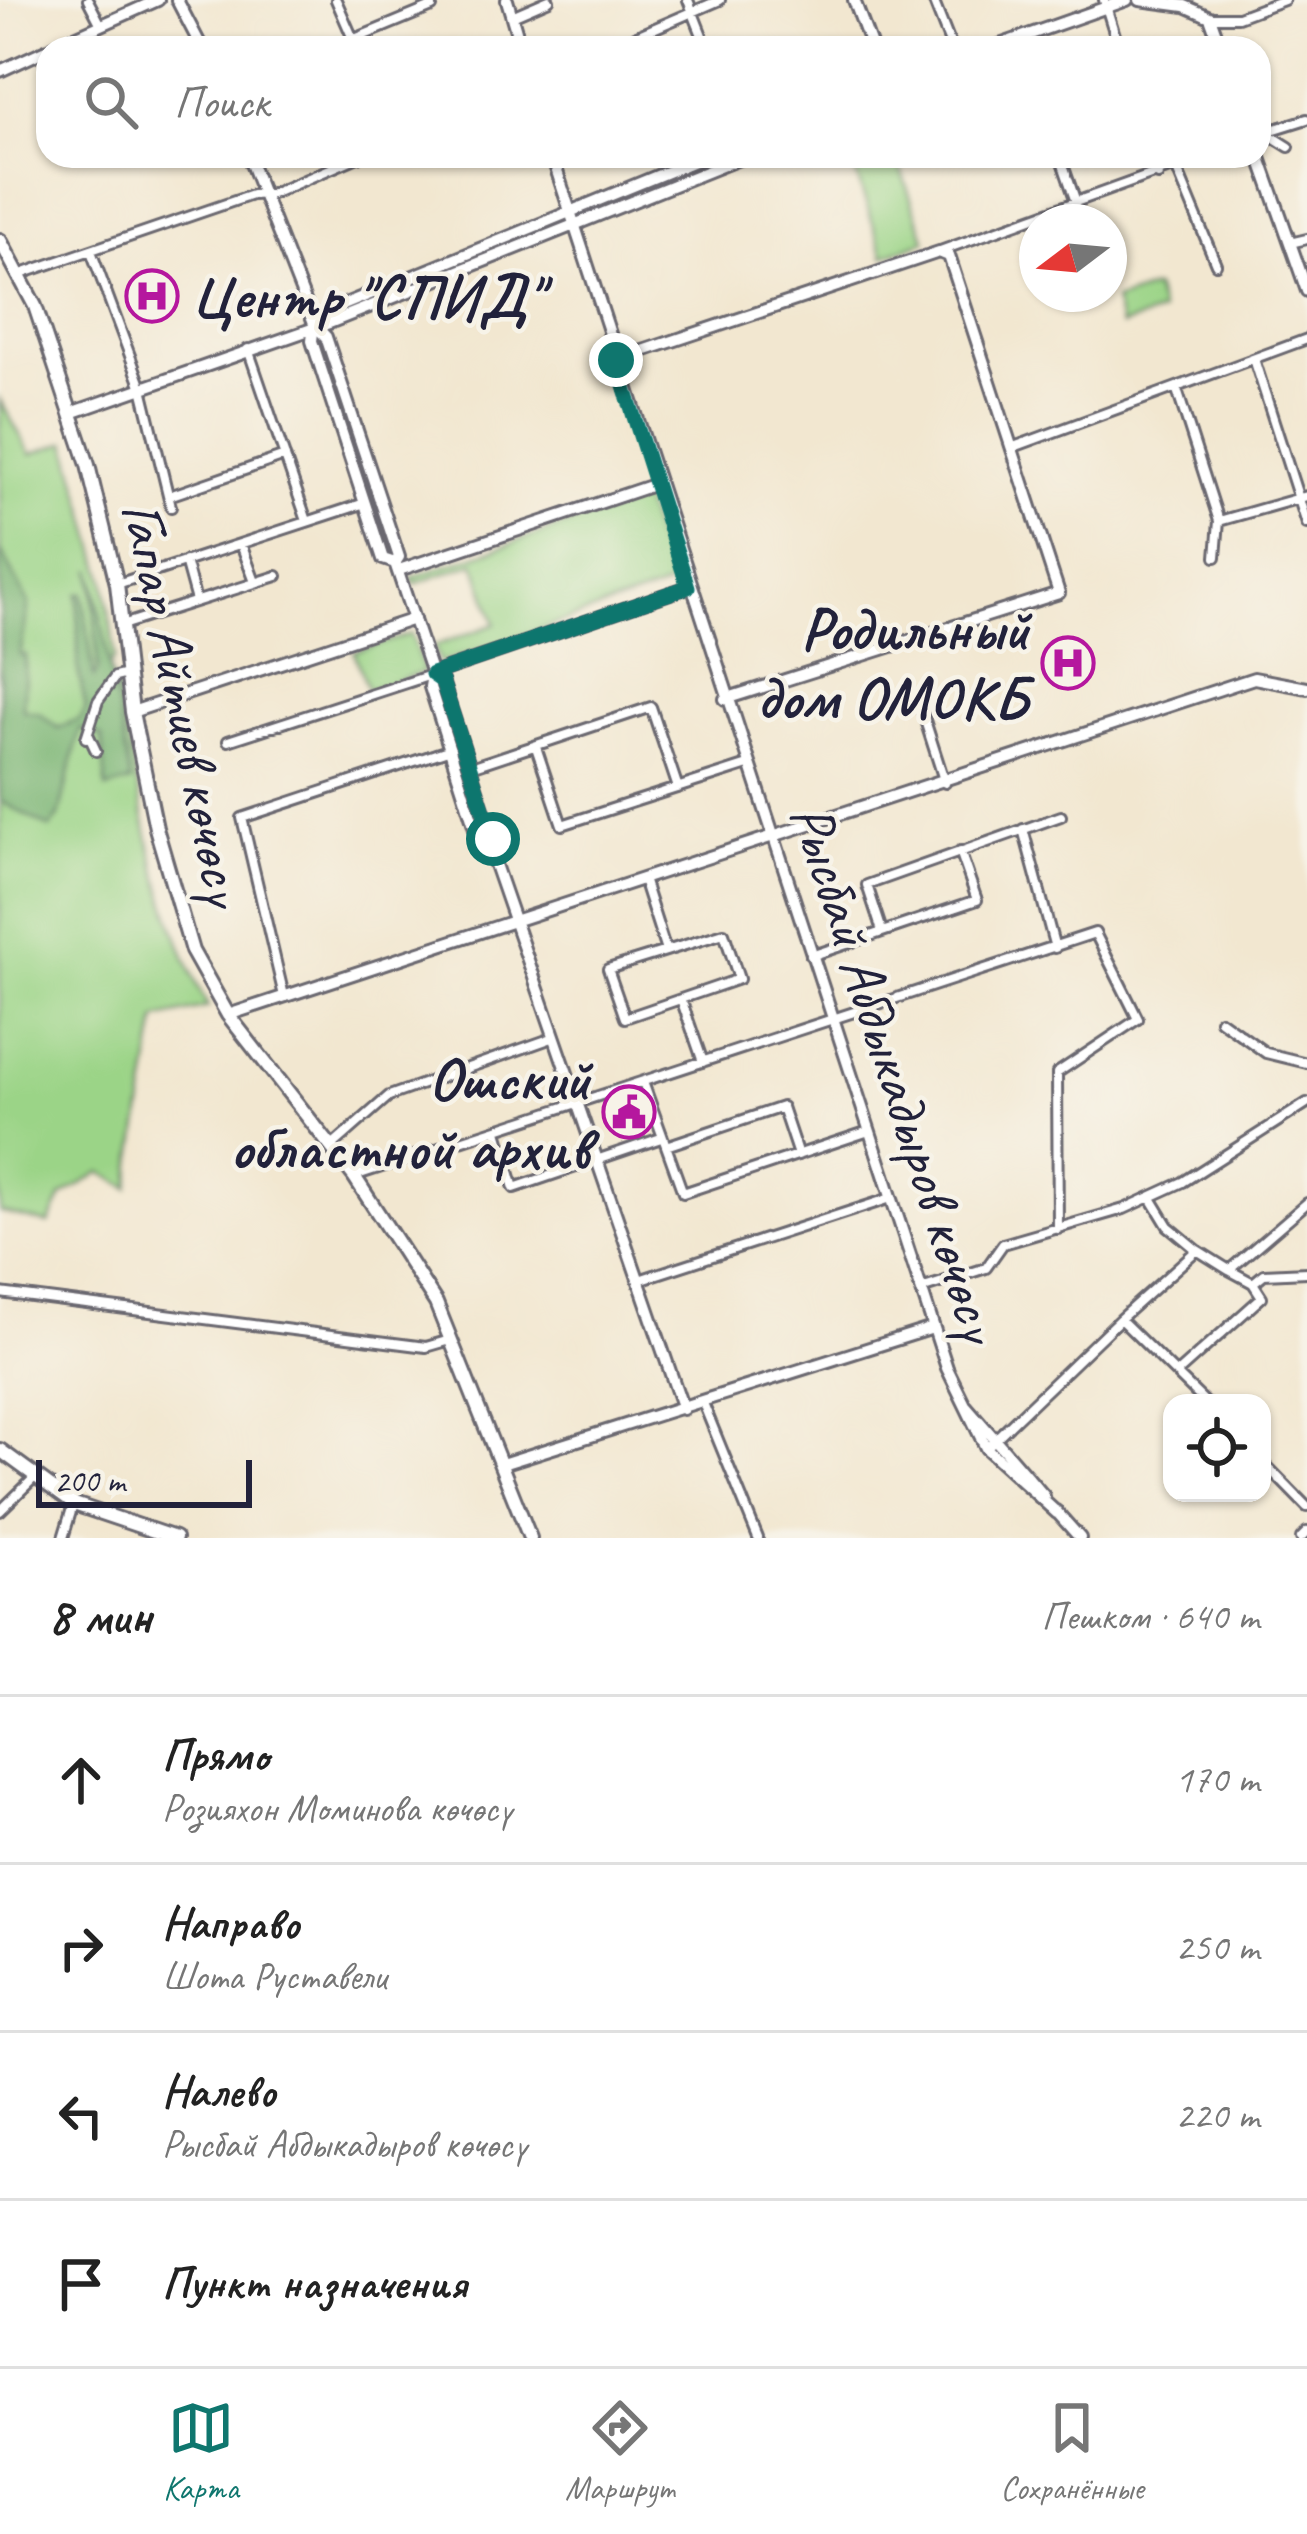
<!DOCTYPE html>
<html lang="ru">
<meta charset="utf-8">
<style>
:root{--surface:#fff;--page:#f6f6f6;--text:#222;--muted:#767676;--line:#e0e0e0;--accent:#0f766e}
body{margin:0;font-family:Caveat,sans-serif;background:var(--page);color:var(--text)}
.controls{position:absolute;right:36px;bottom:36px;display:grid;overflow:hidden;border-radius:24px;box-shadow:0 3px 9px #0004}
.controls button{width:108px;height:108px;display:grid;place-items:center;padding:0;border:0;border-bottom:3px solid var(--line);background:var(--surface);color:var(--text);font:60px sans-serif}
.compass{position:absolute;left:1019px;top:204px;width:108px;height:108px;border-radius:50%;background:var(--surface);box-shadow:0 3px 9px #0004;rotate:254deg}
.scale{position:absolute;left:36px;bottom:30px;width:216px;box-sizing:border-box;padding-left:12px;border:6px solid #22223b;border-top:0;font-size:33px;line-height:42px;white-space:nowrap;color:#22223b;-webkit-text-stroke:9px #f7f3e8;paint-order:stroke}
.stop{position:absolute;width:36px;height:36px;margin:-27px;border:9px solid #0f766e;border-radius:50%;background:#fff}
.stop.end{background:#0f766e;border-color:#fff;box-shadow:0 3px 12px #0008}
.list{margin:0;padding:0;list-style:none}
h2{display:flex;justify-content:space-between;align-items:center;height:156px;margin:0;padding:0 48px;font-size:51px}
h2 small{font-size:39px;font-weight:400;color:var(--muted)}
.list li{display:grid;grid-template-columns:78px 1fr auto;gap:36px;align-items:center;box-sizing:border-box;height:168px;padding:0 48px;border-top:3px solid var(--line)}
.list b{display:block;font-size:45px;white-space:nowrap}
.list p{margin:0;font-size:39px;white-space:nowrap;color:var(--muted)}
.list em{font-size:39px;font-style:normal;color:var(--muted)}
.icon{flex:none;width:66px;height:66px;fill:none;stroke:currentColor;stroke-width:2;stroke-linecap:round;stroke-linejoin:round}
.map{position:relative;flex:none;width:1307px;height:1538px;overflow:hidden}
.search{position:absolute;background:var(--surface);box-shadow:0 3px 9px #0004;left:36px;right:36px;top:36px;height:132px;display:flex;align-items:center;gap:30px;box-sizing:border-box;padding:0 42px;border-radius:36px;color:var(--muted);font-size:45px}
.sheet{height:828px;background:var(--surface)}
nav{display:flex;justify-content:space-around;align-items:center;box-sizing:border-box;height:168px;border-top:3px solid var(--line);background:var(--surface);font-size:33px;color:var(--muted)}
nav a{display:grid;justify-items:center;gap:6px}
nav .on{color:var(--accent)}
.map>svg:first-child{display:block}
.green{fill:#9bd487;stroke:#5e7b61;stroke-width:3}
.forest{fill:#7cb674;stroke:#4f6c58;stroke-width:3}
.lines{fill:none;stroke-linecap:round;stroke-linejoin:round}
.stream{stroke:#5ec3dc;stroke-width:3}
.street-casing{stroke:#6b676f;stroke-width:14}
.secondary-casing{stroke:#6b676f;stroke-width:16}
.primary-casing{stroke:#6b676f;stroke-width:18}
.street{stroke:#fff;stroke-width:8}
.secondary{stroke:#fff;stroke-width:10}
.primary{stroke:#fff;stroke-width:12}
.route{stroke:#0f766e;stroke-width:15}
.labels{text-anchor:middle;stroke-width:9;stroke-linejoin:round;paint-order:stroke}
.poi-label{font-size:60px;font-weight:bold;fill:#22223b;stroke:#f7f3e8;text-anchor:end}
.street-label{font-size:60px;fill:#22223b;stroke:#f7f3e8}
</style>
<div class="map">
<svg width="1307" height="1538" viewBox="0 0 1307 1538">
<rect width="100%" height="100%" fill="#f7f3e8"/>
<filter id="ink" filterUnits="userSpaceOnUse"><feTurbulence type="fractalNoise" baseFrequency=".00833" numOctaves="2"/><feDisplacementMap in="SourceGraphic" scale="24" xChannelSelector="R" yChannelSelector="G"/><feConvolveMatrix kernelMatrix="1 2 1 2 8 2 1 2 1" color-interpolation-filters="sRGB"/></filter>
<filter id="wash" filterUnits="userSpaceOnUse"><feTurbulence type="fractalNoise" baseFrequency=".004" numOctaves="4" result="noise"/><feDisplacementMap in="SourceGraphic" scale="48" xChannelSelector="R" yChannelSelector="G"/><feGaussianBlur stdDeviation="2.7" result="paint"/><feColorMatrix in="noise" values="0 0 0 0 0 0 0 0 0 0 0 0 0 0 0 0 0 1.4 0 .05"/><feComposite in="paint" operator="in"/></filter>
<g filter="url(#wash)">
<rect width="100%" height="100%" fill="#f2e7d0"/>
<path class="green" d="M 850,156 L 896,156 L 926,241 L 884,256 Z
M 1154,288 L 1161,312 L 1121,326 L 1114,301 Z
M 0,400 L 31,454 L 67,442 L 105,580 L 115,657 L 93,697 L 104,703 L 118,686 C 139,796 156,906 208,1007 L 157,1019 L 129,1188 L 101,1172 L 62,1196 L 49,1224 L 0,1212 Z
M 642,499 L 671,585 L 440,663 L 434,646 L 496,624 L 475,563 L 414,584 L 412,577 Z
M 411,634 L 424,672 L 368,690 L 354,652 Z"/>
<path class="forest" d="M 0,549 L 29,604 L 20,655 L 26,655 L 23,710 L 39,713 L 58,728 L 79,719 L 86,708 L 78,670 L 78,594 L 83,593 L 94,677 L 98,670 L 92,569 L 131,782 L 106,789 L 102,737 L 80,729 L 59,816 L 50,828 L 0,801 Z"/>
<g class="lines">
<path class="stream" d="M 582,216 L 728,156
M 350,308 L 403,288"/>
</g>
</g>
<g filter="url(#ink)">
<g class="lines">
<g class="street-casing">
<path id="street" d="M 88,0 L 101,25
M 336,0 L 357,48
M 688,0 L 707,48
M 933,0 L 952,48
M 1104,0 L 1119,48
M 512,16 L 549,0
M 1211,17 L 1238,17 L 1284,0
M 333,48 L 432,7
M 609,48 L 720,0
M 784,48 L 785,48
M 1265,132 L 1289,147
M 1259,134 L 1307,119
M 1060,156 L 1076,202
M 1152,156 L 1158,175
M 1176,167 L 1216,264
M 1290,243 L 1307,239
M 91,251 L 142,388 L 171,507
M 940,251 L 1203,156
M 21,274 L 252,195 L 272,194 L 360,156
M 248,349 L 307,521
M 1254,359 L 1307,524
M 1177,390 L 1219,521 L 1216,557
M 1011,448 L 1307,339
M 172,495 L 285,456
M 1219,521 L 1307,496
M 241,544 L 255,582
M 185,561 L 196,601
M 117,584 L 365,503
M 122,625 L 277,576
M 922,711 L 945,783
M 88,734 L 96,751
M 86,738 L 98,701 L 115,677 L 127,674
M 228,741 L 431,675
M 536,747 L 562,825 L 748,765
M 471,767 L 651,707 L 678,788
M 1023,829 L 1055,948
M 643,879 L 666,951
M 882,931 L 867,885 L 1061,816
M 724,933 L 739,979 L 625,1018 L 608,969 Z
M 811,956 L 977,900 L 960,851
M 284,996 L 242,818 L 451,749
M 681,999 L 703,1062
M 1220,1020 L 1266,1053 L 1307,1063
M 643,1082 L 683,1193 L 869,1131
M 497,1131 L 514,1188 L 661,1138
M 332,1146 L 389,1096 L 555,1037
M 666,1146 L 782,1107 L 798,1155
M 354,1176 L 1095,933 L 1138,1019 L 1057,1073 L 1058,1229
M 1151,1198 L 1168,1226 L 1197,1250 L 1120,1319 L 1206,1403
M 1197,1250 L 1229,1270 L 1307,1203
M 639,1280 L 891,1198
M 1253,1283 L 1264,1274 L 1307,1272
M 921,1289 L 986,1268 L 1003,1244 L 1124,1209 L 1183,1182 L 1307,1103
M 0,1293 L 426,1347 L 450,1340
M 1177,1373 L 1262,1297 L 1253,1283 L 1229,1270
M 703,1403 L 758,1538
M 986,1448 L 1120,1319
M 1262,1461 L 1307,1507
M 0,1511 L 34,1478
M 63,1538 L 73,1505
M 1301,1538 L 1307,1532"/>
</g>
<g class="secondary-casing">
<path id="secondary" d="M 177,0 L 202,48
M 507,0 L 521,48
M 854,0 L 872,48
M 1140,0 L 1185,6 L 1210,17 L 1221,48
M 50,48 L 158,0
M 991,48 L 1127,0
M 0,71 L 48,49
M 1259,155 L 1307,291
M 248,156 L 314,324 L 326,337 L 399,557 L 395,563 L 432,674 L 430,687 L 480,844 L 491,853
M 552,156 L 947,1368 L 986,1448 L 1057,1513
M 314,324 L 326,312 L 706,156
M 314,324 L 312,341 L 383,559 L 395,563
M 616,360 L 939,252 L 949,256 L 1059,593 L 725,699
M 71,413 L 329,323 L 746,156
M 399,570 L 656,484
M 432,674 L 442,681 L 493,839 L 491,853 L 683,1409
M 432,674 L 688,587
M 132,712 L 414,619
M 228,1015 L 1254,678 L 1307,688
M 966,1406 L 1044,1496
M 502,1464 L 933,1328
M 1056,1511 L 1080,1538"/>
</g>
<g class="primary-casing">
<path id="primary" d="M 0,240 L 35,306 L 88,465 L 117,584 L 132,712 L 156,828 L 192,951 L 228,1015 L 354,1176 L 436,1303 L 530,1538
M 0,1450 L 74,1504 L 175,1538"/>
</g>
<use href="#street" class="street"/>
<use href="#secondary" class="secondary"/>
<use href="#primary" class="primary"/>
</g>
</g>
<g class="lines" filter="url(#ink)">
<path class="route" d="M 493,839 L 442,681 L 432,674 L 688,587 L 616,360"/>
</g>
<defs>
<g id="hospital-ring" transform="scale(2.7)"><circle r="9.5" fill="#f7f3e8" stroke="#b5179e" stroke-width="1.5"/><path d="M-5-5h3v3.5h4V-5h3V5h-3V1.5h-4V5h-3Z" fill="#b5179e"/></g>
<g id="civic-ring" transform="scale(2.7)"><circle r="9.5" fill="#f7f3e8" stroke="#b5179e" stroke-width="1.5"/><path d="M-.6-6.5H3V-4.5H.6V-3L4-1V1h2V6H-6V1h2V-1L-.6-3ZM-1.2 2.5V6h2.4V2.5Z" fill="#b5179e"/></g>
</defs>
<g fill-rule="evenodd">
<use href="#hospital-ring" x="152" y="296"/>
<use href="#hospital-ring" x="1068" y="663"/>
<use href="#civic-ring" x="629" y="1112"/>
</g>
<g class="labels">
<g class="poi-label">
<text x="191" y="317" text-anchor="start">Центр "СПИД"</text>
<text x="1029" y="649">Родильный<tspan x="1029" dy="69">дом ОМОКБ</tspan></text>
<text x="590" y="1099">Ошский<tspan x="590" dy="69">областной архив</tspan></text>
</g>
<g class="street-label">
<text transform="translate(185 703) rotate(78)" y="21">Гапар Айтиев көчөсү</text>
<text transform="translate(897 1072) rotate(72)" y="21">Рысбай Абдыкадыров көчөсү</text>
</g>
</g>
</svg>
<div class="controls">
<button><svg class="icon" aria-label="locate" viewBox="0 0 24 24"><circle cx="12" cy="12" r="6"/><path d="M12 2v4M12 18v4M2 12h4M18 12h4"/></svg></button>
</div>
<svg class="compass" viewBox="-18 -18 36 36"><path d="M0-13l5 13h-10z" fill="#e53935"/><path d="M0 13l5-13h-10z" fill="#767676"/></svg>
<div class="scale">200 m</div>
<div class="stop" style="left:493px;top:839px"></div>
<div class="stop end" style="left:616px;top:360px"></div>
<div class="search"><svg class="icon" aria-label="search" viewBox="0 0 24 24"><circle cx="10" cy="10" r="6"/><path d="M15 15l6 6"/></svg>Поиск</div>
</div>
<section class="sheet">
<h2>8 мин<small>Пешком · 640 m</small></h2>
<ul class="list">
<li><svg class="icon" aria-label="ahead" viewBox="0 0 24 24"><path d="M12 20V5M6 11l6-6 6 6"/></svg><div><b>Прямо</b><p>Розияхон Моминова көчөсү</p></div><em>170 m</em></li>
<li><svg class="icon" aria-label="right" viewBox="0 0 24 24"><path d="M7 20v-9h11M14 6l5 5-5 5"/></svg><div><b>Направо</b><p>Шота Руставели</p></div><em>250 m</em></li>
<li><svg class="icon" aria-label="left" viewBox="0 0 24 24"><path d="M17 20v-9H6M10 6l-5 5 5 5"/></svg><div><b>Налево</b><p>Рысбай Абдыкадыров көчөсү</p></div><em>220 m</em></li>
<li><svg class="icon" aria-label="arrive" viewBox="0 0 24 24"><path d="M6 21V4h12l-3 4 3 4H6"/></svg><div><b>Пункт назначения</b></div></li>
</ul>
</section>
<nav>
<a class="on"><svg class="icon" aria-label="map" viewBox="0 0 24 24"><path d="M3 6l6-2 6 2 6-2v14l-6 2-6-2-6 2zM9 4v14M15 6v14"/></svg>Карта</a>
<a><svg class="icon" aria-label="directions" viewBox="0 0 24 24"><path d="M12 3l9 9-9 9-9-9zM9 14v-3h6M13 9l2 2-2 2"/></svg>Маршрут</a>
<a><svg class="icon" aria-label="saved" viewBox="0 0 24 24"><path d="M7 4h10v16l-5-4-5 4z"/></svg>Сохранённые</a>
</nav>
